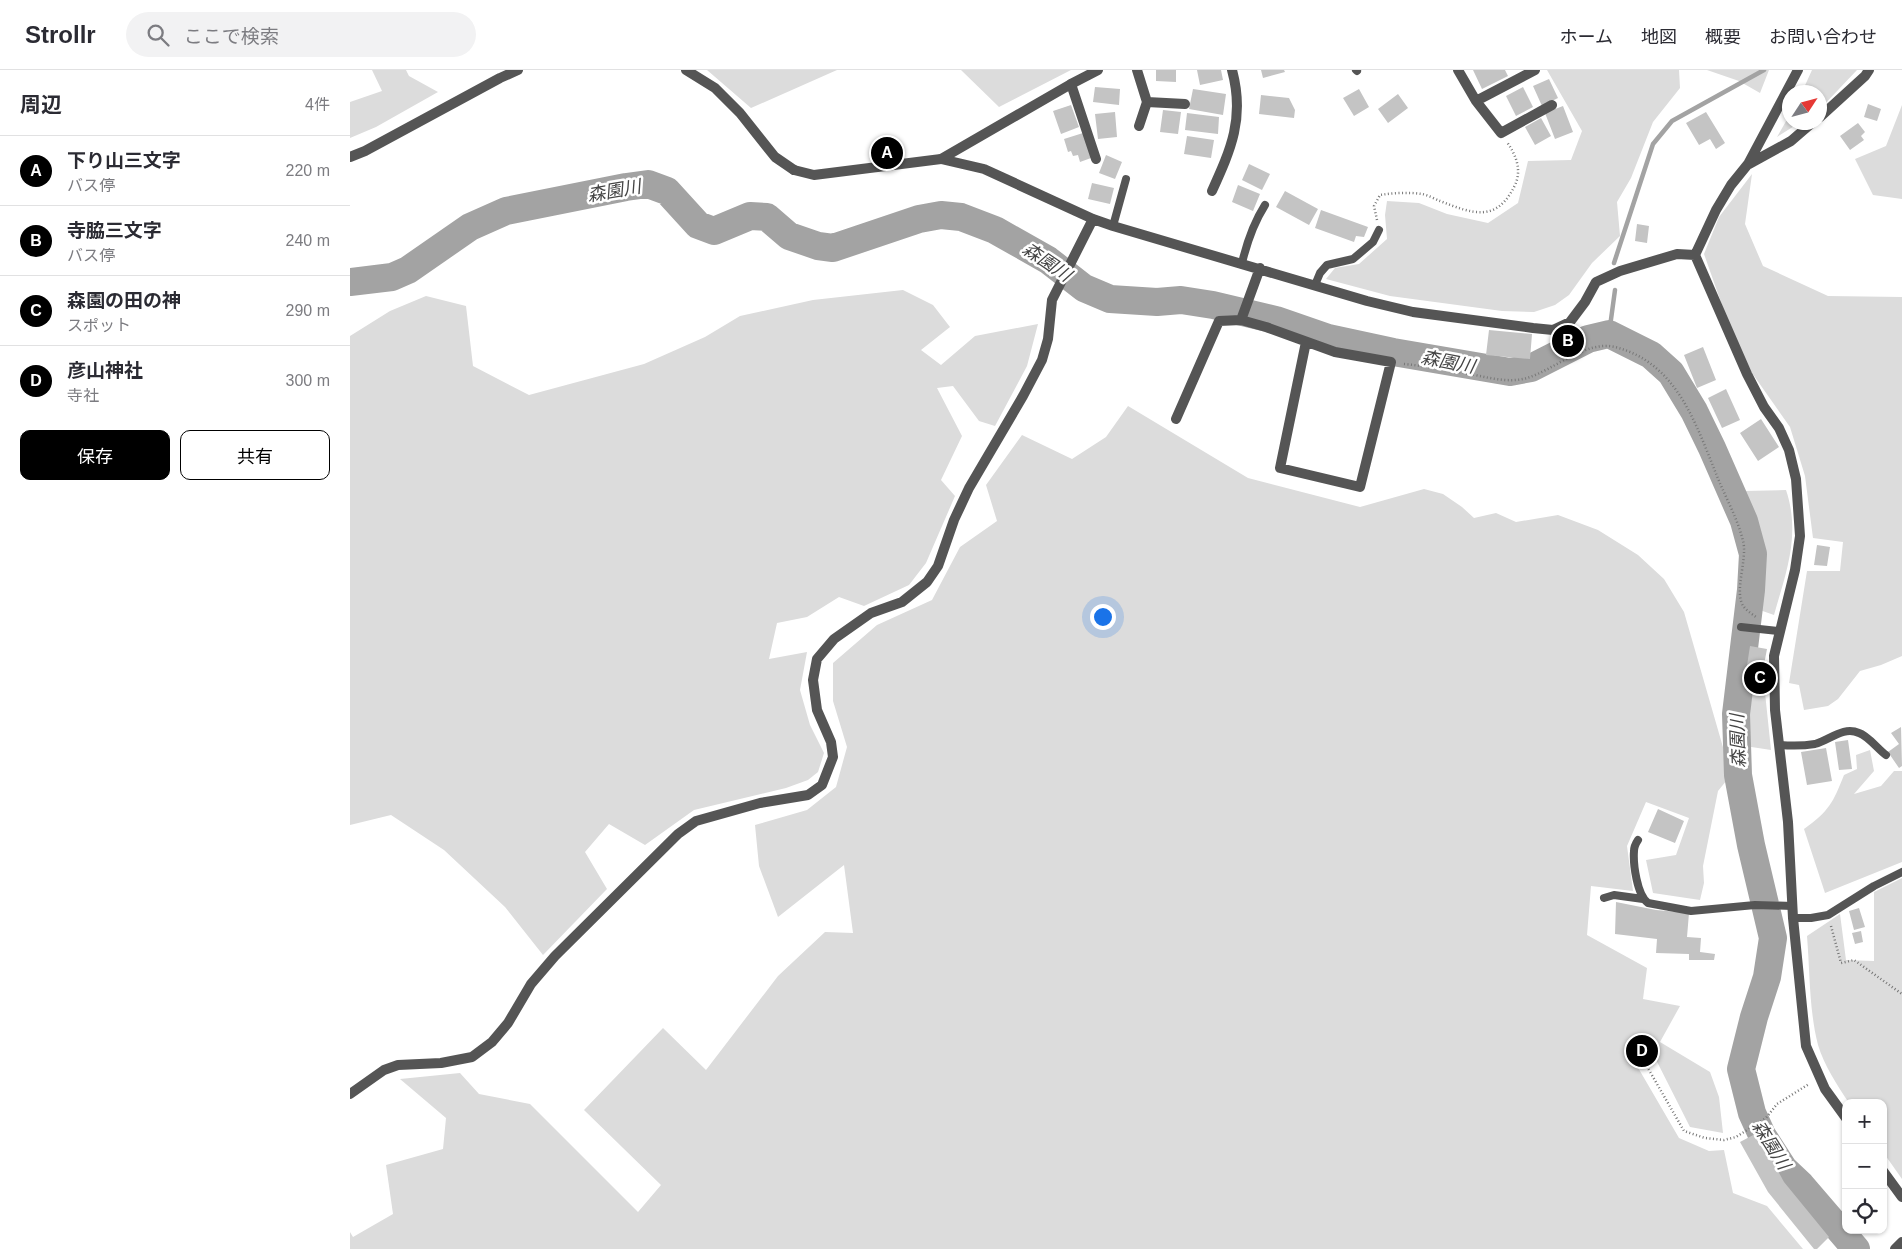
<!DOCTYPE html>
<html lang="ja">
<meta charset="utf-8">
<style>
:root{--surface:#fff;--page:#f2f2f3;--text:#2b2b33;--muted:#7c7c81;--line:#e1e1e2;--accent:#000}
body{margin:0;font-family:Arial,"Noto Sans JP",sans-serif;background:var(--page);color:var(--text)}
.controls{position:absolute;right:15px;bottom:15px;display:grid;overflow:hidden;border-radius:10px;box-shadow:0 1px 4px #0004}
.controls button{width:45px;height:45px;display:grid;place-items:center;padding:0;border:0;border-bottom:1px solid var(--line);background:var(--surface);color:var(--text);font:25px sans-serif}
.compass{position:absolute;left:1432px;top:15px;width:45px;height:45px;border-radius:50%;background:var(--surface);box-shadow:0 1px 4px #0004;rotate:54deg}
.you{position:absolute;left:752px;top:546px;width:18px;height:18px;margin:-12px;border:4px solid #fff;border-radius:50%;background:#1a73e8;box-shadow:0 0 0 8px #1a73e833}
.badge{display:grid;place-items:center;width:32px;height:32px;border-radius:50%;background:var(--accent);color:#fff;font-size:16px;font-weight:700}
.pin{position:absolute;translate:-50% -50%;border:2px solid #fff;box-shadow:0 1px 5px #0006}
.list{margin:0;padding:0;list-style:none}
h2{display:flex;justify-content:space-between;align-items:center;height:65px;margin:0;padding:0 20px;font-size:21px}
h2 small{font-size:16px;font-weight:400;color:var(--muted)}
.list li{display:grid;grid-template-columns:32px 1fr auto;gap:15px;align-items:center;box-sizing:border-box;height:70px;padding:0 20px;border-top:1px solid var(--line)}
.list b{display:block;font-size:19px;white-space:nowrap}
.list p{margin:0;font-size:16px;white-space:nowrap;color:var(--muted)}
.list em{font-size:16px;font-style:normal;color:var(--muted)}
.actions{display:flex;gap:10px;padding:15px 20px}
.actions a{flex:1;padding:11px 0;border:1px solid var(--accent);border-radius:10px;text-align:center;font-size:18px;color:var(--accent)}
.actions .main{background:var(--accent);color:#fff}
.icon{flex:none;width:28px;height:28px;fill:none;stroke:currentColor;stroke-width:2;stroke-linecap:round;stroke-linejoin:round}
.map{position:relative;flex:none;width:1552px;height:1179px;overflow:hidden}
header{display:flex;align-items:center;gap:30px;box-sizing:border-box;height:70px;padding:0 25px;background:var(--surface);border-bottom:1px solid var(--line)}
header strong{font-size:24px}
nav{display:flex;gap:28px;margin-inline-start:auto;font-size:18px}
.search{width:350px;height:45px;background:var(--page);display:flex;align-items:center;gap:12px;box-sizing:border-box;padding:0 18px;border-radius:28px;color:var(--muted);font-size:19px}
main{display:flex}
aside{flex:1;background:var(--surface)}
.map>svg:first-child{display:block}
.green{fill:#dcdcdc}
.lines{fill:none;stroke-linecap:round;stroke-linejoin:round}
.stream{stroke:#a3a3a3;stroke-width:4.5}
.river{stroke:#a3a3a3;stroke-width:28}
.building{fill:#c4c4c4}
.path{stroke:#777;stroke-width:2.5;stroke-dasharray:1 2.5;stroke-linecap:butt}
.service{stroke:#555;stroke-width:8}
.minor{stroke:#555;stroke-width:10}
.tertiary{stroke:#555;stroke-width:10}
.labels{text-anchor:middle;stroke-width:5;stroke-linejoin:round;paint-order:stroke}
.water-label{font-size:18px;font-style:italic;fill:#444;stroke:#fff}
</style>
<header>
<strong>Strollr</strong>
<div class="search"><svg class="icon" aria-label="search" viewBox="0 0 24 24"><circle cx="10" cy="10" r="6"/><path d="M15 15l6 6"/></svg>ここで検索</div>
<nav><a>ホーム</a><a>地図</a><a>概要</a><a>お問い合わせ</a></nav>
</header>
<main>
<aside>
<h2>周辺<small>4件</small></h2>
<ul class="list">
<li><span class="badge">A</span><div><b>下り山三文字</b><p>バス停</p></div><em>220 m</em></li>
<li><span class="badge">B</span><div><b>寺脇三文字</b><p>バス停</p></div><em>240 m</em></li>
<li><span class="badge">C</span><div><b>森園の田の神</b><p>スポット</p></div><em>290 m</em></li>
<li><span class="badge">D</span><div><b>彦山神社</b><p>寺社</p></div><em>300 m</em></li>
</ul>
<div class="actions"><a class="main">保存</a><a>共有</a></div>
</aside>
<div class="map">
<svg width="1552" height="1179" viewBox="0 0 1552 1179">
<rect width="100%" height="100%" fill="#fff"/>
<path class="green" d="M 22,0 L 56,0 L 59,6 L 88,22 L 26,57 L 0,68 L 0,32 L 32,21 Z
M 357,0 L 487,0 L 401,38 Z
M 611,0 L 721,0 L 649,37 Z
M 1197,0 L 1329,0 L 1330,18 L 1303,52 L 1281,108 L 1267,132 L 1270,166 L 1242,193 L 1219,225 L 1205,235 L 1184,242 L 1152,241 L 1040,226 L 976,209 L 985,198 L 1009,194 L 1037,169 L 1035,145 L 1037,131 L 1069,133 L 1097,144 L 1138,153 L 1168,133 L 1178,91 L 1221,90 L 1232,61 Z
M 1357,0 L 1419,0 L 1410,23 L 1389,11 Z
M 1462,0 L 1507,0 L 1470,39 L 1470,22 L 1452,22 Z
M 1552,35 L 1552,129 L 1523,125 L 1505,89 L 1536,76 Z
M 1439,46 L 1440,52 L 1449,53 L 1427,67 Z
M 1402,104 L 1395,154 L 1413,196 L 1478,226 L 1552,227 L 1552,586 L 1531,595 L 1510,601 L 1488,629 L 1478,636 L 1454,640 L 1449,615 L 1439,613 L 1457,501 L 1490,501 L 1493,472 L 1463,468 L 1455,406 L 1440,357 L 1390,286 L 1354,184 L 1369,147 Z
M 553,220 L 583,235 L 600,257 L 571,280 L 591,295 L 625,266 L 688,254 L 677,296 L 645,356 L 629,351 L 603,316 L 587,318 L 612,366 L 591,410 L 605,426 L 576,493 L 559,515 L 514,536 L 489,527 L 457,547 L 427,553 L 419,589 L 457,582 L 450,620 L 460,655 L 474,683 L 468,702 L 458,710 L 436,718 L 344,740 L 295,775 L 259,754 L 235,782 L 257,819 L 193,885 L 155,837 L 94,780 L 41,745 L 0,755 L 0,266 L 40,241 L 76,226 L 116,236 L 123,296 L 179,325 L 294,294 L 355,267 L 390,246 L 463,230 Z
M 778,336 L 898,408 L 1010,437 L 1074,419 L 1093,424 L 1112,437 L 1124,448 L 1146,443 L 1166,452 L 1208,445 L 1248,460 L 1288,485 L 1314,509 L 1334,542 L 1381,705 L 1368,721 L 1353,796 L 1354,813 L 1350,830 L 1303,823 L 1296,790 L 1326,785 L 1339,748 L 1296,732 L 1277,776 L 1283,821 L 1241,816 L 1237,865 L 1297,898 L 1293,929 L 1330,936 L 1310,972 L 1360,1002 L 1369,1027 L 1373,1063 L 1340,1057 L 1294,966 L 1276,977 L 1329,1068 L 1359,1081 L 1374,1080 L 1383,1123 L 1417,1136 L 1453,1179 L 0,1179 L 0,1162 L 3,1167 L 43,1144 L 36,1095 L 93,1079 L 96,1048 L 50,1009 L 110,1003 L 129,1024 L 180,1034 L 288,1142 L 311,1115 L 234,1040 L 313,958 L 356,1000 L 428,906 L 475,862 L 503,863 L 494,795 L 428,847 L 409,796 L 405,755 L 457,740 L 486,717 L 497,677 L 483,631 L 483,593 L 527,555 L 582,530 L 610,477 L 647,451 L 636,415 L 672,365 L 722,389 L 756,367 Z
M 1436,420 C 1451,465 1436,502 1424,545 L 1404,538 L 1409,471 L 1394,421 Z
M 1394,611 L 1414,613 L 1421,680 L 1395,676 Z
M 1520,680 L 1524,701 L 1504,724 L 1531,716 L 1544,701 L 1552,701 L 1552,792 L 1475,823 L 1454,759 C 1479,741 1483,733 1494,705 L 1507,699 L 1506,685 Z
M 1552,808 L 1552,1109 L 1533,1082 L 1533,1033 L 1499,1033 C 1487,1015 1474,995 1468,975 C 1459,940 1460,902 1457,866 L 1490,844 L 1496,890 L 1524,891 L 1524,822 Z"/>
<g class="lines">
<path class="stream" d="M 1264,193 L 1303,74 L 1322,51 L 1414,0
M 1259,264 L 1265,220"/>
<path class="river" d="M 0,212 L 42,207 L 58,200 L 120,157 L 156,141 L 276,117 L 298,114 L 317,121 L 348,155 L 364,161 L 400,146 L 417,147 L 439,166 L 468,176 L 483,178 L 569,149 L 591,145 L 611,147 L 645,160 L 698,190 L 734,218 L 760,229 L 807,232 L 831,230 L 863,235 L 926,250 L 978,268 L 1043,282 L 1160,302 L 1181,298 L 1238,269 L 1259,264 L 1301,285 L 1321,303 L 1344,341 L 1362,378 L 1394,451 L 1403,484 L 1401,520 L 1386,644 L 1388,705 L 1401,775 L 1423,868 L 1417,907 L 1404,947 L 1391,999 L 1402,1043 L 1412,1065 L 1434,1099 L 1451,1115 L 1506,1179"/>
</g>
<path class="building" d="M 806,0 L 826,0 L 826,12 L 806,11 Z
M 847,0 L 871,0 L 873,10 L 850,15 Z
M 911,0 L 934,0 L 935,2 L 913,8 Z
M 1123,0 L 1155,0 L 1158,6 L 1132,19 Z
M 1199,9 L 1208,28 L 1192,36 L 1183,16 Z
M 745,17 L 770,19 L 769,35 L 743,32 Z
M 1173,17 L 1183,37 L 1166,46 L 1156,26 Z
M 843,19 L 876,24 L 873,45 L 839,39 Z
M 1009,19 L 1019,37 L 1004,46 L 993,28 Z
M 1048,24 L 1058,38 L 1038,53 L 1028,39 Z
M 911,25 L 939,28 L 945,40 L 944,48 L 909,44 Z
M 1518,34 L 1531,39 L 1527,51 L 1514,47 Z
M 721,35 L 729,57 L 711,64 L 703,41 Z
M 1213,36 L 1223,62 L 1205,69 L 1195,43 Z
M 813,40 L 831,42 L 828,64 L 810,62 Z
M 765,42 L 767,67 L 748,69 L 745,44 Z
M 1356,42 L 1375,73 L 1366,79 L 1360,69 L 1349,75 L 1336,53 Z
M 837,43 L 869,47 L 868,64 L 835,60 Z
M 1191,48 L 1201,66 L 1185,75 L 1175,57 Z
M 1508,53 L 1515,62 L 1511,66 L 1514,70 L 1500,80 L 1490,66 Z
M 733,63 L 741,88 L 730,92 L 728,85 L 723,86 L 721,81 L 718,82 L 714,69 Z
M 837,66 L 864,70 L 861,88 L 834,84 Z
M 756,85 L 772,92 L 765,109 L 749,103 Z
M 899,94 L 920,104 L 912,120 L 892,110 Z
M 742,113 L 764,118 L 760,134 L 738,129 Z
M 888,115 L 910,124 L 903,141 L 882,132 Z
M 935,121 L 968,139 L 959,155 L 926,137 Z
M 971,140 L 1018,157 L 1014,167 L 1006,166 L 1004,172 L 965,158 Z
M 1287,154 L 1299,156 L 1297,173 L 1285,171 Z
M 1139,260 L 1182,264 L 1180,289 L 1136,285 Z
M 1353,277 L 1366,310 L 1347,318 L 1334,285 Z
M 1376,319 L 1390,350 L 1372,358 L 1358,328 Z
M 1411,349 L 1429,377 L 1408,391 L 1390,363 Z
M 1467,475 L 1480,477 L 1477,496 L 1464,495 Z
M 1400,576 L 1417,579 L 1412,605 L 1396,602 Z
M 1551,657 L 1552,696 L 1549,698 L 1538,682 L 1549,674 L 1541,663 Z
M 1498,670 L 1502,699 L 1489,700 L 1485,672 Z
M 1476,678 L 1482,711 L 1457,715 L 1451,682 Z
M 1308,739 L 1334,751 L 1325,773 L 1298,762 Z
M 1266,832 L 1306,840 L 1339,843 L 1337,867 L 1351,868 L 1350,882 L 1365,884 L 1364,890 L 1339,890 L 1339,884 L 1306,883 L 1307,869 L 1265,864 Z
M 1509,838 L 1515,857 L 1504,860 L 1499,841 Z
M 1511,861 L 1513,872 L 1505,874 L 1502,863 Z
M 1293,972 L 1300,985 L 1290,991 L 1282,978 Z
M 1407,1063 L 1434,1112 L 1479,1167 L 1467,1179 L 1464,1179 L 1418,1122 L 1390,1072 Z"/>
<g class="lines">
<path class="path" d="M 1027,150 L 1024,136 L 1030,125 C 1043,123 1059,122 1072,124 C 1078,125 1085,129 1090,131 C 1123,144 1147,153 1165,115 C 1172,100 1166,85 1157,72
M 1054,294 C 1074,296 1094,299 1114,303 C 1133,306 1157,314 1177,308 C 1204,300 1236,270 1265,277 C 1329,293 1347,358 1369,411 C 1377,430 1388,450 1393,471 C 1398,489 1383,523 1394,537 C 1397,541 1402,544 1406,547
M 1481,856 L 1491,893 L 1504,890 L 1552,924
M 1295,993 L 1334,1061 L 1355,1068 L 1374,1070 L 1386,1067 L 1416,1048 L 1427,1034 L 1459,1014"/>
<path class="service" d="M 1006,0 L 1007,1
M 763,156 L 776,109
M 892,193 C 897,172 903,154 915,135
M 965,215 L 970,203 L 977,195 L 1003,189 L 1023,172 L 1029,160
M 1391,557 L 1428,561
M 1430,675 C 1442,676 1453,676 1465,674 C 1480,670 1493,656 1509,663 C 1517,665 1529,680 1536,685
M 1288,770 C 1286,773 1284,777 1284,781 C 1283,794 1287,825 1298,833 L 1341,841 L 1405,835 L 1443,836
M 1254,828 L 1264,825 L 1293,829
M 1443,848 L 1461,848 L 1478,845 L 1524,816 L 1552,802"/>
<path class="minor" d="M 336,0 L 365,18 L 390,43 L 425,87 L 444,100
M 787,0 L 797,32 L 835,34
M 1108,0 L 1126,31 L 1151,63 L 1202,35
M 1448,0 L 1398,94 L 1381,115 L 1366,140 L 1345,185 L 1397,304 L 1414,337 L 1429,358 L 1439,380 L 1446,409 L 1450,466 L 1445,500 L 1424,586 L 1425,640 L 1438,752 L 1443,848 L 1456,976 L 1475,1019 L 1496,1048
M 721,14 L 746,89
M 1126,31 L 1185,0
M 1470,47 L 1515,6 L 1519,0
M 789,56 L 797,32
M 0,87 L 15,81 L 150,8 L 168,0
M 591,89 L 634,99 L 743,149 L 763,156 L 1017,231 L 1063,242 L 1183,258 L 1203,260 L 1220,252 L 1235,232 L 1246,212 L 1270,201 L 1327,184 L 1345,185
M 1399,94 L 1441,71 L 1463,52
M 862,121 C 881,79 895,48 882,0
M 891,250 L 910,198
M 826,349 L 869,251 L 891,250 L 916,257 L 985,282 L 1041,292 L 1010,417 L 930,398 L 956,272
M 0,1024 L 34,1000 L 48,995 L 91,993 L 122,987 L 142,972 L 158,953 L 181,914 L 205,886 L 328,764 L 346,751 L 410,733 L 458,725 L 472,715 L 483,687 L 481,672 L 467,640 L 463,610 L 467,589 L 484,569 L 521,543 L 552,532 L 577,512 L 588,496 L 604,450 L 619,418 L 673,326 L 692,290 L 698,269 L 702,230 L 743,149
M 1533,1101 L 1552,1127
M 1545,1179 L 1552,1172"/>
<path class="tertiary" d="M 444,100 L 464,105 L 591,89 L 721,14 L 748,0"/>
</g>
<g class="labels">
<g class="water-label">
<text transform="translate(264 121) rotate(-10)" y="6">森園川</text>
<text transform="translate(697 192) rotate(34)" y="6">森園川</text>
<text transform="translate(1098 292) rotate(11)" y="6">森園川</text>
<text transform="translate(1388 671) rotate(-92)" y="6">森園川</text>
<text transform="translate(1421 1075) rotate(58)" y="6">森園川</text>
</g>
</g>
</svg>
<div class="controls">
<button>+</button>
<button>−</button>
<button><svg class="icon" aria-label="locate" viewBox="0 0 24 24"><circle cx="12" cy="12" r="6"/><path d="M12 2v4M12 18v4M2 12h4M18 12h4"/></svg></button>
</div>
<svg class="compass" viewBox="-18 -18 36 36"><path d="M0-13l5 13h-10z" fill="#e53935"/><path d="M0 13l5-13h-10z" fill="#7c7c81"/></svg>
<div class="you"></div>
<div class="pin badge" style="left:537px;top:83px">A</div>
<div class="pin badge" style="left:1218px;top:271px">B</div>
<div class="pin badge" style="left:1410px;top:608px">C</div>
<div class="pin badge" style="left:1292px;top:981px">D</div>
</div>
</main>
